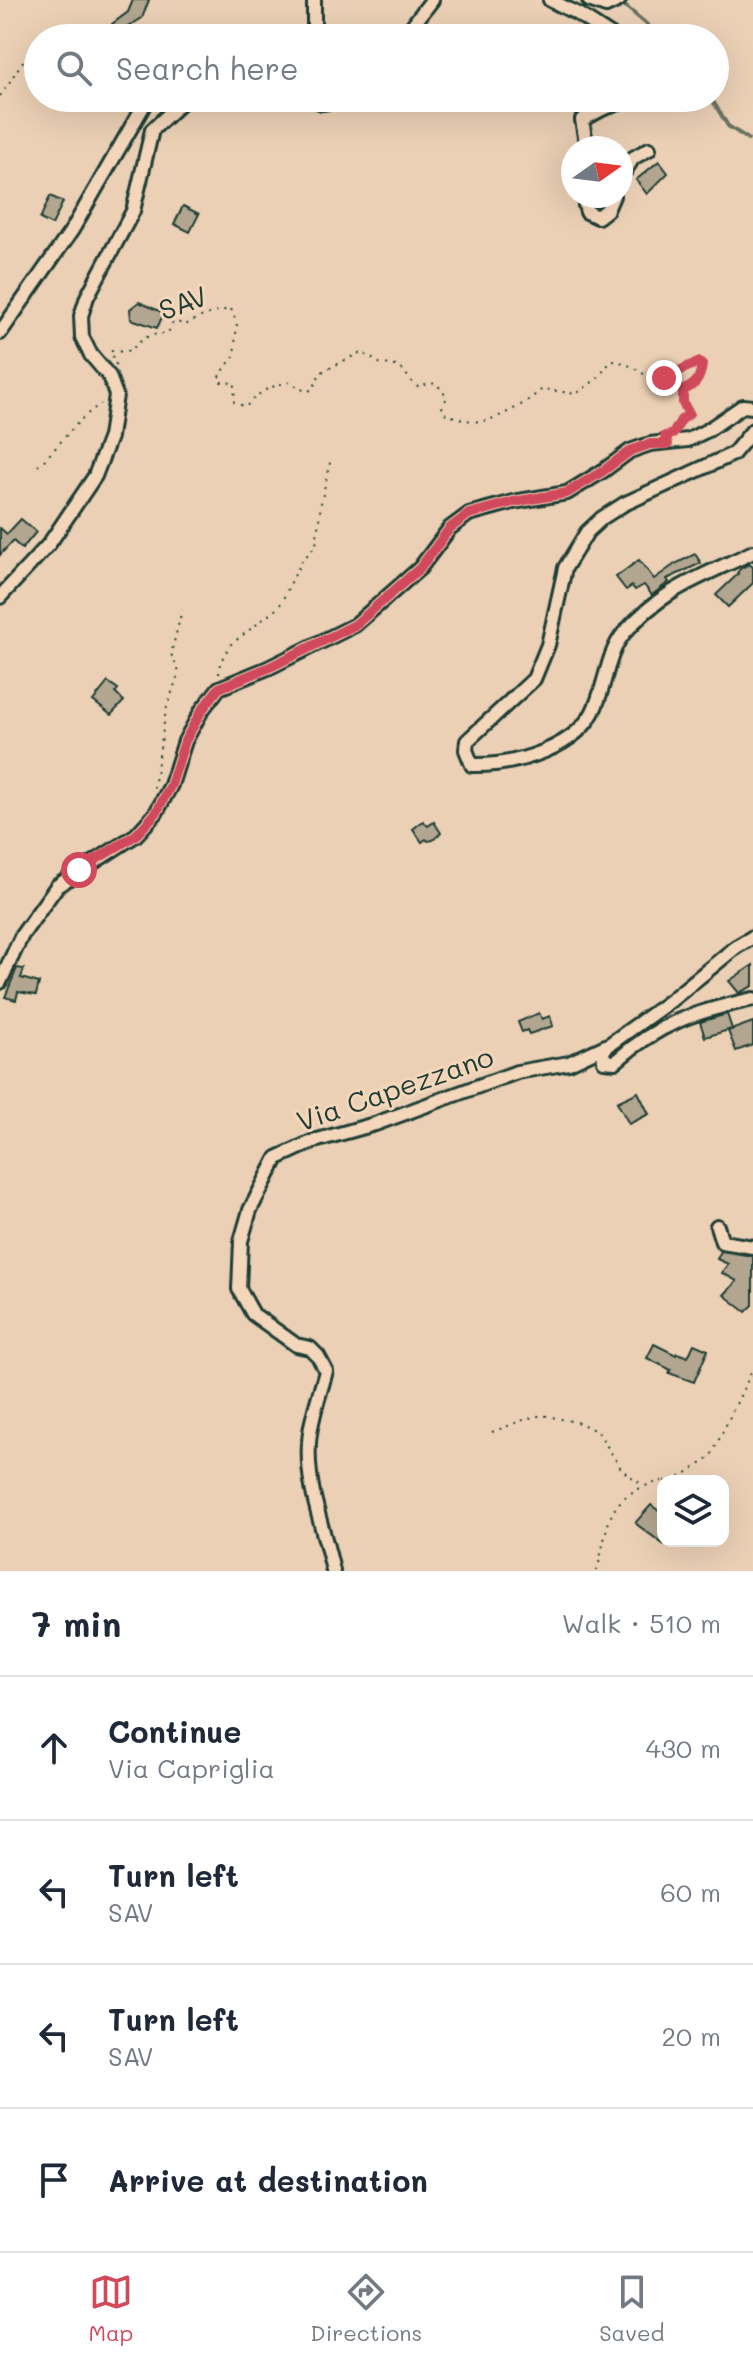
<!DOCTYPE html>
<meta charset="utf-8">
<style>
:root{--surface:#fff;--page:#f2f2f3;--text:#1f2937;--muted:#747a83;--line:#e0e1e3;--accent:#d1495b}
body{margin:0;font-family:Mali,sans-serif;background:var(--page);color:var(--text)}
.controls{position:absolute;right:24px;bottom:24px;display:grid;overflow:hidden;border-radius:16px;box-shadow:0 8px 32px #0002}
.controls button{width:72px;height:72px;display:grid;place-items:center;padding:0;border:0;border-bottom:2px solid var(--line);background:var(--surface);color:var(--text);font:40px sans-serif}
.compass{position:absolute;left:561px;top:136px;width:72px;height:72px;border-radius:50%;background:var(--surface);box-shadow:0 8px 32px #0002;rotate:76deg}
.stop{position:absolute;width:24px;height:24px;margin:-18px;border:6px solid #d1495b;border-radius:50%;background:#fff}
.stop.end{background:#d1495b;border-color:#fff;box-shadow:0 2px 8px #0008}
.list{margin:0;padding:0;list-style:none}
h2{display:flex;justify-content:space-between;align-items:center;height:104px;margin:0;padding:0 32px;font-size:34px}
h2 small{font-size:26px;font-weight:400;color:var(--muted)}
.list li{display:grid;grid-template-columns:52px 1fr auto;gap:24px;align-items:center;box-sizing:border-box;height:144px;padding:0 32px;border-top:2px solid var(--line)}
.list b{display:block;font-size:30px;white-space:nowrap}
.list p{margin:0;font-size:26px;white-space:nowrap;color:var(--muted)}
.list em{font-size:26px;font-style:normal;color:var(--muted)}
.icon{flex:none;width:44px;height:44px;fill:none;stroke:currentColor;stroke-width:2;stroke-linecap:round;stroke-linejoin:round}
.map{position:relative;flex:none;width:753px;height:1571px;overflow:hidden}
.search{position:absolute;background:var(--surface);box-shadow:0 8px 32px #0002;left:24px;right:24px;top:24px;height:88px;display:flex;align-items:center;gap:20px;box-sizing:border-box;padding:0 28px;border-radius:44px;color:var(--muted);font-size:30px}
.sheet{height:680px;background:var(--surface)}
nav{display:flex;justify-content:space-around;align-items:center;box-sizing:border-box;height:112px;border-top:2px solid var(--line);background:var(--surface);font-size:22px;color:var(--muted)}
nav a{display:grid;justify-items:center;gap:4px}
nav .on{color:var(--accent)}
.map>svg:first-child{display:block}
.lines{fill:none;stroke-linecap:round;stroke-linejoin:round}
.stream{stroke:#697263;stroke-width:4}
.building{fill:#b2a690;stroke:#1f3d34;stroke-width:2}
.street-casing{stroke:#1f3d34;stroke-width:18}
.path{stroke:#1f3d34;stroke-width:2;stroke-dasharray:2 6;stroke-linecap:butt}
.street{stroke:#f4d6ba;stroke-width:12}
.route{stroke:#d1495b;stroke-width:10}
.labels{text-anchor:middle;stroke-width:6;stroke-linejoin:round;paint-order:stroke}
.street-label{font-size:28px;fill:#1f3d34;stroke:#f4d6ba}
</style>
<div class="map">
<svg width="753" height="1571" viewBox="0 0 753 1571">
<rect width="100%" height="100%" fill="#ebd0b5"/>
<filter id="ink" filterUnits="userSpaceOnUse"><feTurbulence type="fractalNoise" baseFrequency=".0125" numOctaves="2"/><feDisplacementMap in="SourceGraphic" scale="16" xChannelSelector="R" yChannelSelector="G"/><feConvolveMatrix kernelMatrix="1 2 1 2 8 2 1 2 1" color-interpolation-filters="sRGB"/></filter>
<g filter="url(#ink)">
<g class="lines">
<path class="stream" d="M 619,1 L 663,38
M 711,98 L 728,126 L 748,139"/>
</g>
<path class="building" d="M 133,0 L 149,0 L 142,18 L 118,33 L 112,24 L 128,12 Z
M 659,161 L 668,173 L 647,194 L 636,180 Z
M 50,196 L 63,202 L 52,225 L 40,219 Z
M 183,206 L 199,214 L 190,232 L 174,224 Z
M 139,302 L 164,313 L 157,328 L 131,319 L 130,309 Z
M 21,519 L 36,532 L 22,549 L 13,541 L 0,555 L 0,528 L 7,534 Z
M 695,554 L 701,563 L 667,579 L 669,582 L 652,595 L 644,585 L 635,590 L 632,586 L 626,590 L 616,577 L 639,560 L 654,579 L 675,564 Z
M 749,564 L 753,567 L 753,583 L 728,607 L 716,595 L 738,574 L 737,573 L 741,568 Z
M 108,682 L 118,689 L 115,693 L 124,701 L 111,715 L 93,701 Z
M 423,821 L 428,826 L 434,822 L 441,833 L 433,840 L 428,841 L 426,839 L 422,842 L 413,829 Z
M 753,965 L 753,986 L 739,993 L 729,981 Z
M 17,968 L 24,969 L 21,978 L 39,983 L 36,995 L 18,992 L 16,1000 L 5,997 Z
M 539,1013 L 542,1019 L 550,1016 L 553,1026 L 529,1034 L 527,1030 L 522,1032 L 518,1022 Z
M 727,1014 L 732,1029 L 705,1037 L 700,1022 Z
M 753,1022 L 753,1045 L 736,1051 L 728,1031 Z
M 638,1092 L 649,1114 L 629,1124 L 617,1102 Z
M 721,1251 L 753,1256 L 753,1305 L 746,1312 L 724,1295 L 737,1281 L 722,1273 L 728,1264 L 717,1259 Z
M 654,1344 L 676,1355 L 677,1353 L 688,1357 L 694,1344 L 708,1350 L 694,1382 L 669,1373 L 671,1370 L 647,1358 Z
M 651,1505 L 663,1514 L 663,1544 L 635,1523 Z"/>
<g class="lines">
<g class="street-casing">
<path id="street" d="M 314,0 L 314,38
M 550,0 L 578,14 L 615,38
M 589,0 L 606,6 L 619,0
M 403,38 L 432,0
M 310,98 L 322,103 L 354,98
M 587,148 L 582,120 L 602,109 L 633,98
M 621,177 L 633,158 L 649,149
M 587,196 L 585,205 L 587,212 L 598,217 L 607,210 L 613,196
M 0,333 L 72,230 L 148,98
M 753,430 L 733,454 L 624,504 L 602,518 L 587,532 L 565,568 L 548,645 L 534,679 L 467,741 L 466,750 L 472,765 C 514,766 580,748 596,705 C 606,682 608,651 625,632 C 665,587 702,577 753,552
M 0,597 L 49,544 L 95,476 L 110,437 L 116,395 L 109,376 L 91,355 L 82,337 L 81,316 L 87,297 L 133,211 L 152,130 L 186,98
M 0,982 L 22,935 L 57,886 L 136,835 L 156,813 L 171,785 L 185,741 L 202,710 L 219,688 L 268,668 L 355,625 L 420,568 L 450,528 L 469,514 L 513,502 L 567,493 L 603,471 L 630,451 L 650,444 L 688,440 L 708,430 L 743,406 L 753,407
M 608,1046 L 603,1050 L 604,1061 L 615,1062 C 660,1022 695,1012 753,999
M 717,1226 L 722,1242 L 753,1247
M 333,1571 C 324,1528 306,1488 309,1443 C 310,1420 320,1394 326,1371 L 318,1356 L 310,1348 L 296,1345 L 253,1314 L 239,1289 L 241,1241 L 250,1210 L 277,1158 L 314,1141 L 375,1124 L 517,1072 L 569,1063 L 610,1044 L 670,1001 L 736,947 L 753,937"/>
</g>
<path class="path" d="M 50,38 C 63,31 73,33 87,38
M 0,96 C 13,79 21,59 38,45
M 116,365 L 110,351 C 140,353 127,348 147,337 C 154,333 161,335 168,333 L 173,322 L 189,324 C 201,315 216,311 231,309 L 237,323 L 234,356 L 218,378 L 221,382 L 235,383 L 234,402 L 246,407 C 258,392 272,385 291,382 L 300,389 L 309,391 L 314,387 L 320,373 L 361,352 L 381,364 L 393,365 L 402,369 L 416,387 L 436,383 L 447,397 L 442,408 L 444,413 C 454,417 473,423 483,421 C 503,417 528,402 542,389 L 576,394 L 598,378 L 611,361 C 628,361 641,373 655,381 L 698,362 L 702,365 C 700,378 696,386 683,390 L 681,395 L 689,414 L 681,420 L 677,430
M 38,466 C 61,445 75,420 101,404
M 219,674 L 220,663 L 230,645 L 279,607 L 301,562 L 316,545 L 321,503 L 331,458
M 154,788 L 166,710 L 179,672 L 171,654 L 182,610
M 492,1432 L 526,1419 L 542,1415 L 580,1423 L 598,1432 L 622,1470 L 644,1486
M 664,1481 L 680,1477 L 710,1458 L 753,1369
M 597,1571 C 610,1522 604,1495 662,1481"/>
<use href="#street" class="street"/>
</g>
</g>
<g class="lines" filter="url(#ink)">
<path class="route" d="M 79,870 L 136,835 L 156,813 L 171,785 L 185,741 L 202,710 L 219,688 L 268,668 L 355,625 L 420,568 L 450,528 L 469,514 L 513,502 L 567,493 L 603,471 L 630,451 L 650,444 L 668,444 L 665,436 L 673,434 L 681,420 L 689,414 L 683,403 L 683,390 C 696,386 700,378 702,365 L 698,362 L 664,378"/>
</g>
<g class="labels">
<g class="street-label">
<text transform="translate(183 303) rotate(-20)" y="10">SAV</text>
<text transform="translate(395 1089) rotate(-19)" y="10">Via Capezzano</text>
</g>
</g>
</svg>
<div class="controls">
<button><svg class="icon" aria-label="layers" viewBox="0 0 24 24"><path d="M12 4l9 5-9 5-9-5zM3 14l9 5 9-5"/></svg></button>
</div>
<svg class="compass" viewBox="-18 -18 36 36"><path d="M0-13l5 13h-10z" fill="#e53935"/><path d="M0 13l5-13h-10z" fill="#747a83"/></svg>
<div class="stop" style="left:79px;top:870px"></div>
<div class="stop end" style="left:664px;top:378px"></div>
<div class="search"><svg class="icon" aria-label="search" viewBox="0 0 24 24"><circle cx="10" cy="10" r="6"/><path d="M15 15l6 6"/></svg>Search here</div>
</div>
<section class="sheet">
<h2>7 min<small>Walk · 510 m</small></h2>
<ul class="list">
<li><svg class="icon" aria-label="ahead" viewBox="0 0 24 24"><path d="M12 20V5M6 11l6-6 6 6"/></svg><div><b>Continue</b><p>Via Capriglia</p></div><em>430 m</em></li>
<li><svg class="icon" aria-label="left" viewBox="0 0 24 24"><path d="M17 20v-9H6M10 6l-5 5 5 5"/></svg><div><b>Turn left</b><p>SAV</p></div><em>60 m</em></li>
<li><svg class="icon" aria-label="left" viewBox="0 0 24 24"><path d="M17 20v-9H6M10 6l-5 5 5 5"/></svg><div><b>Turn left</b><p>SAV</p></div><em>20 m</em></li>
<li><svg class="icon" aria-label="arrive" viewBox="0 0 24 24"><path d="M6 21V4h12l-3 4 3 4H6"/></svg><div><b>Arrive at destination</b></div></li>
</ul>
</section>
<nav>
<a class="on"><svg class="icon" aria-label="map" viewBox="0 0 24 24"><path d="M3 6l6-2 6 2 6-2v14l-6 2-6-2-6 2zM9 4v14M15 6v14"/></svg>Map</a>
<a><svg class="icon" aria-label="directions" viewBox="0 0 24 24"><path d="M12 3l9 9-9 9-9-9zM9 14v-3h6M13 9l2 2-2 2"/></svg>Directions</a>
<a><svg class="icon" aria-label="saved" viewBox="0 0 24 24"><path d="M7 4h10v16l-5-4-5 4z"/></svg>Saved</a>
</nav>
